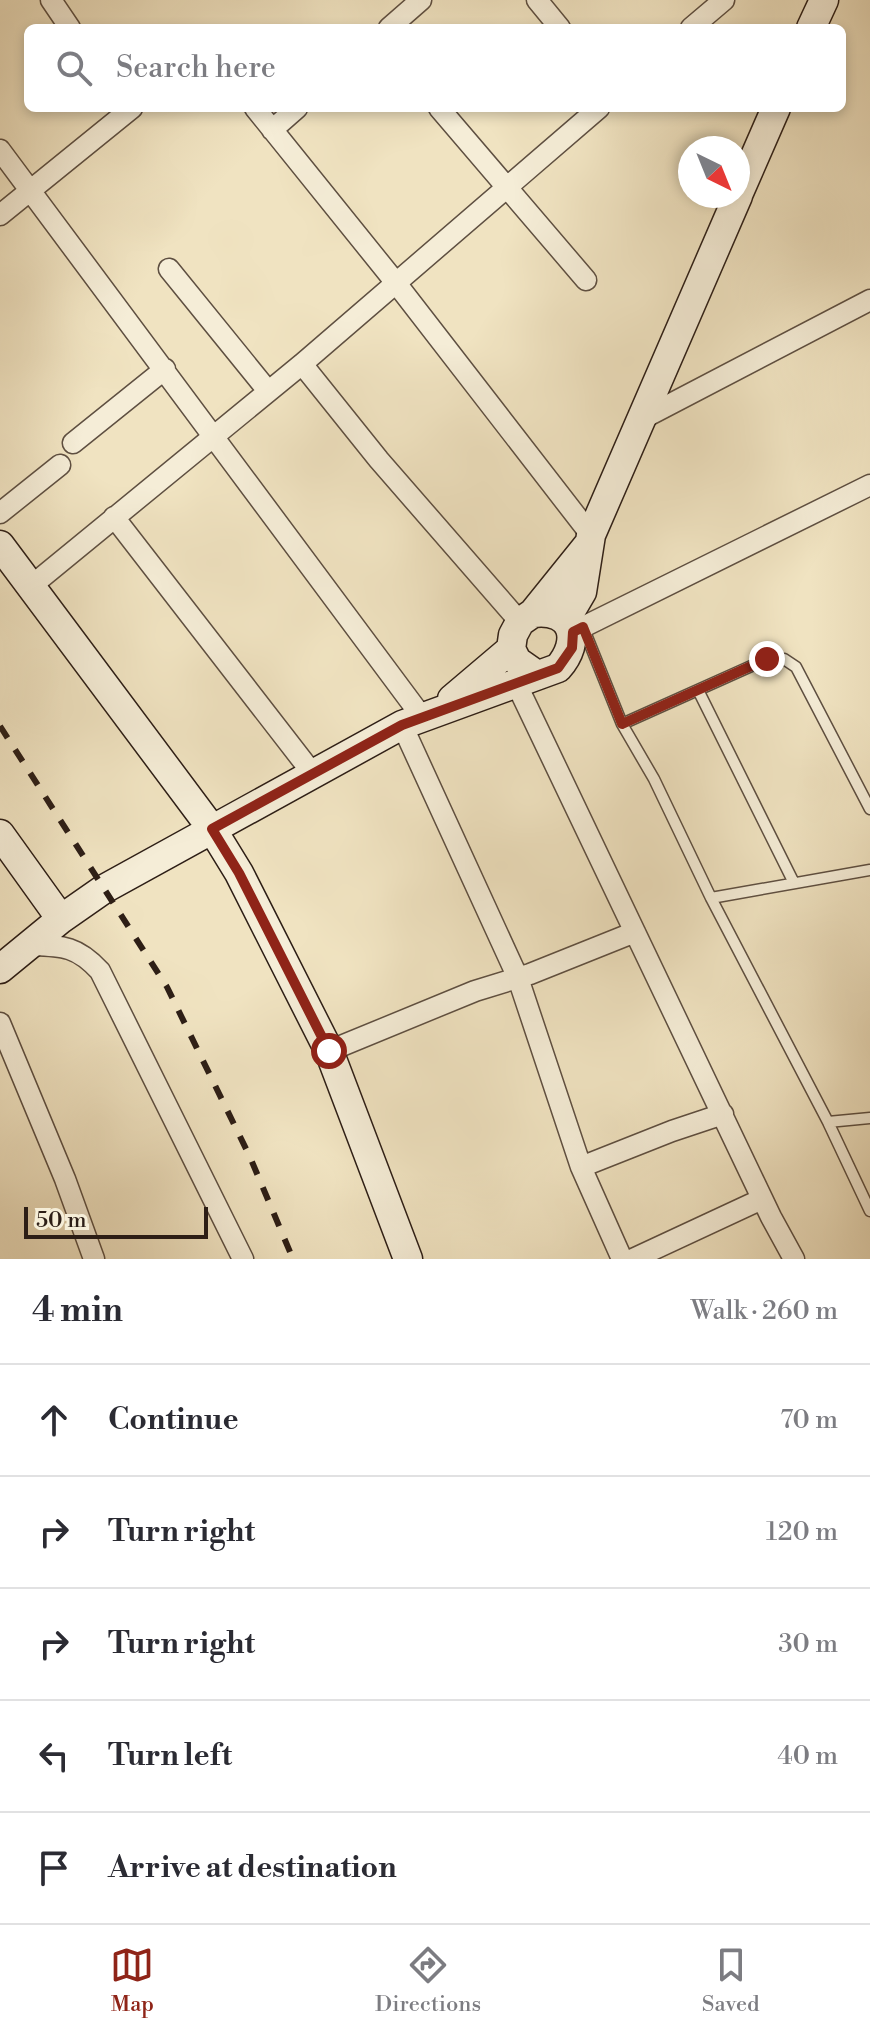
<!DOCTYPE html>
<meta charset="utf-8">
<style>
:root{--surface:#fff;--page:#f7f7f7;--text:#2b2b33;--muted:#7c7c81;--line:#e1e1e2;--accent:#8f2418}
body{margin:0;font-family:"Libre Bodoni",serif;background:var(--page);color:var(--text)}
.compass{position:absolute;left:678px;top:136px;width:72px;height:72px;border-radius:50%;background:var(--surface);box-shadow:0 4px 12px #0003;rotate:137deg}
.scale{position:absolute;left:24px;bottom:20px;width:184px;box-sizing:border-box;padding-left:8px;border:4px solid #2d1e16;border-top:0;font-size:22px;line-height:28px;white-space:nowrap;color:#2d1e16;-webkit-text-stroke:6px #f5edd7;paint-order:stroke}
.stop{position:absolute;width:24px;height:24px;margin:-18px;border:6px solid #8f2418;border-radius:50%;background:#fff}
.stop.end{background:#8f2418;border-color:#fff;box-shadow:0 2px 8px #0008}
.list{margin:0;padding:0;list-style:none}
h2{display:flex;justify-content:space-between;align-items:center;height:104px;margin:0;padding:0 32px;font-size:34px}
h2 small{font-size:26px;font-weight:400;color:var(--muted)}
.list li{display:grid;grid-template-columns:52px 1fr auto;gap:24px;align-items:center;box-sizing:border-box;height:112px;padding:0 32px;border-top:2px solid var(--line)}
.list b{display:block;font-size:30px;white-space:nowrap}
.list em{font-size:26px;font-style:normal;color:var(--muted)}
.icon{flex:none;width:44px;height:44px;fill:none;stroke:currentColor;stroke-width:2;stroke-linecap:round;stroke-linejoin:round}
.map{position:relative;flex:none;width:870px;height:1259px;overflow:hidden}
.search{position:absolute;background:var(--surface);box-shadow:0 4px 12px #0003;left:24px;right:24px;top:24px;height:88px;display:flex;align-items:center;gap:20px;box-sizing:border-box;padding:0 28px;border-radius:12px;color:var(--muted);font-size:30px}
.sheet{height:664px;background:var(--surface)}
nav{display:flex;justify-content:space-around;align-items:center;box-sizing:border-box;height:112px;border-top:2px solid var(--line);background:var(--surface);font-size:22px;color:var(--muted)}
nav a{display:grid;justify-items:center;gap:4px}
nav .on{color:var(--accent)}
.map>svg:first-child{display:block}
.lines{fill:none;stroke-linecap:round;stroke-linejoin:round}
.lane-casing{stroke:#5e4f41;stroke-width:13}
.street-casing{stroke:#5e4f41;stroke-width:23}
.secondary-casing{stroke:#2d1e16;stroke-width:31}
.lane{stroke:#f5edd7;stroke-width:10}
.street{stroke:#f5edd7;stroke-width:20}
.secondary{stroke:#f5edd7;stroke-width:28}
.rail{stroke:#2d1e16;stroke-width:6;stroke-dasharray:14 14;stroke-linecap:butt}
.route{stroke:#8f2418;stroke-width:10}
</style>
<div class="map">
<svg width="870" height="1259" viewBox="0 0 870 1259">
<rect width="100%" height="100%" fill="#f0e3c1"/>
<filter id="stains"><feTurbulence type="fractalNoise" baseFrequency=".0025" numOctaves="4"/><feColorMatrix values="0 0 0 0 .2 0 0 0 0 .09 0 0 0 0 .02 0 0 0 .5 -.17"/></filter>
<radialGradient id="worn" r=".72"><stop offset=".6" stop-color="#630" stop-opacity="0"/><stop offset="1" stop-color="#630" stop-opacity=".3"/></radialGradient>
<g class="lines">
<g class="lane-casing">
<path id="lane" d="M 583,627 L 622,724 L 654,779 L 711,898 L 828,1122 L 870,1211
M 698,690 L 794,883
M 622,724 L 767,659 L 784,659 L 796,667 L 870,809
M 711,898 L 870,870
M 828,1122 L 870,1118"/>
</g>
<g class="street-casing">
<path id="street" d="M 51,0 L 70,28
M 537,0 L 560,28
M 389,28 L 421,0
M 691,28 L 724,0
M 255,108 L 396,283 L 591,535
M 439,108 L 586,280
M 272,130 L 297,108
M 0,150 L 422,717
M 0,215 L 132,108
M 169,269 L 268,391
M 302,364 L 379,460 L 520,622
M 638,421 L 870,300
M 73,443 L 165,369
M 0,513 L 60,465
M 114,517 L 313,774
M 30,587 L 302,364 L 599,108
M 573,632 L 870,485
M 516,683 L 771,1217 L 794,1259
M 402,725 L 518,978 L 581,1167 L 622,1259
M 31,945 C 63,946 77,946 100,971 L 243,1259
M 0,1023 L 65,1179 L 94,1259
M 329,1051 L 475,991 L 530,974 L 635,932
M 581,1167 L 672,1131 L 723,1114
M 633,1259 L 762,1199"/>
</g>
<g class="secondary-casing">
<path id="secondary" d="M 811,28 L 824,0
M 738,195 L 776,108
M 0,545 L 212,829 L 239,873 L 329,1051 L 408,1259
M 565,621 L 582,592 L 591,535 L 738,196
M 537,675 L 517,661 L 511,649 L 513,635 L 520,622 L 533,613 L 587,546
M 452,699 L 511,649
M 0,834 L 61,919
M 0,969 L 61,919 L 104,889 L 402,725 L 558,668 C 582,641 574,608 533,613"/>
</g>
<use href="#lane" class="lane"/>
<use href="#street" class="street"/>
<use href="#secondary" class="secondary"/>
<path class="rail" d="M 0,726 L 167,987 L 250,1157 L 293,1259"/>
</g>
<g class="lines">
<path class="route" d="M 329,1051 L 239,873 L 212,829 L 402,725 L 558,668 L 572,648 L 573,632 L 583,627 L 622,724 L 767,659"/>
</g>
<rect width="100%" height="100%" filter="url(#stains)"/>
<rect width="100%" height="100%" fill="url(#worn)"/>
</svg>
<svg class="compass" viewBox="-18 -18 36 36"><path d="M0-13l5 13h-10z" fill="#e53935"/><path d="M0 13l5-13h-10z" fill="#7c7c81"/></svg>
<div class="scale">50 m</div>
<div class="stop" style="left:329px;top:1051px"></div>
<div class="stop end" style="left:767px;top:659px"></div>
<div class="search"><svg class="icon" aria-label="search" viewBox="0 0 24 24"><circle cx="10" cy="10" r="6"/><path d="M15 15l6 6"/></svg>Search here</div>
</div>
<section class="sheet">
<h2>4 min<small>Walk · 260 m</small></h2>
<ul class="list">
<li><svg class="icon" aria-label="ahead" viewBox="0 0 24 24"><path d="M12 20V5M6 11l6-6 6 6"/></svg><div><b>Continue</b></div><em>70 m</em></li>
<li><svg class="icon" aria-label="right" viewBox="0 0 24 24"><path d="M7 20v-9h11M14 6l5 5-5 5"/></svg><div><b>Turn right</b></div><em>120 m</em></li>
<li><svg class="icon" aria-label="right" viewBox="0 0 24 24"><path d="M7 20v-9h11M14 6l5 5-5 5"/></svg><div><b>Turn right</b></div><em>30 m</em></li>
<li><svg class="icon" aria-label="left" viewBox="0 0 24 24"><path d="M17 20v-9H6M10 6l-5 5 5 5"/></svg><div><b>Turn left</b></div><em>40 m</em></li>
<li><svg class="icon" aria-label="arrive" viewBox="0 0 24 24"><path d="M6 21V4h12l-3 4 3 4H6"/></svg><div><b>Arrive at destination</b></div></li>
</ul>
</section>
<nav>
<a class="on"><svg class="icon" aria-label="map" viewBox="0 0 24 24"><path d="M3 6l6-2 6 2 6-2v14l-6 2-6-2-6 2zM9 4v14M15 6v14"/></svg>Map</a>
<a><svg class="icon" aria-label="directions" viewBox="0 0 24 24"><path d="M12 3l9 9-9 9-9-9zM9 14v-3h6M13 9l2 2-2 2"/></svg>Directions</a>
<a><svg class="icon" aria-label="saved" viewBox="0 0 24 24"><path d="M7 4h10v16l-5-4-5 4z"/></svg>Saved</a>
</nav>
